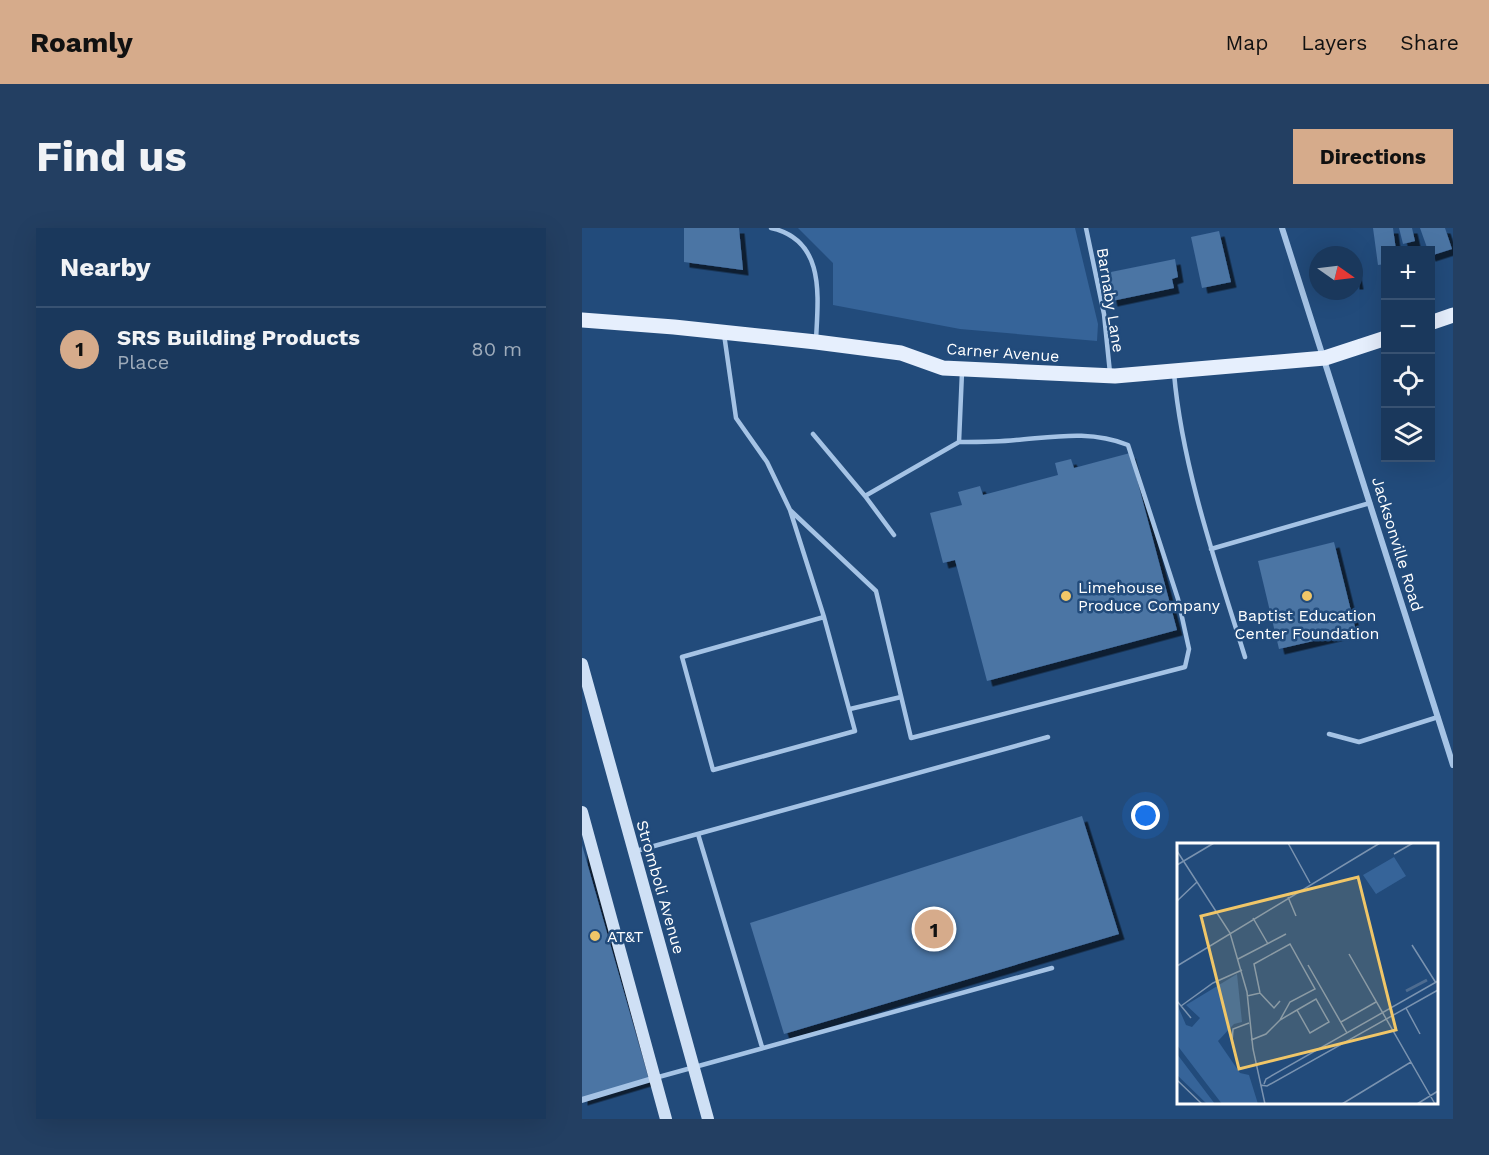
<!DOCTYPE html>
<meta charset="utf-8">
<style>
:root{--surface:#1a385c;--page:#233f62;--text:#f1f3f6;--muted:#9facbb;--line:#385272;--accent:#d6ab8b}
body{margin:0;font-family:"Work Sans",sans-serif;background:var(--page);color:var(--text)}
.controls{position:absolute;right:18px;top:18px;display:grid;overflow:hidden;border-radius:0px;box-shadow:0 6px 24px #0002}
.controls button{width:54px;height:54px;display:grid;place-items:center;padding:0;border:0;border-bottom:2px solid var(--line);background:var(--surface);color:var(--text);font:30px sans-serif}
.compass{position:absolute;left:727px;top:18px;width:54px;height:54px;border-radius:50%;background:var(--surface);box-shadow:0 6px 24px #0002;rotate:104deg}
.you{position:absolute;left:564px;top:588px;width:21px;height:21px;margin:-15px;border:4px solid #fff;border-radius:50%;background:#1a73e8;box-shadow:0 0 0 9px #1a73e833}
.badge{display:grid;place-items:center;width:39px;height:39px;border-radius:50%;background:var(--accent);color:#111;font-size:20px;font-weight:700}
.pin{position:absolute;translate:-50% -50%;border:3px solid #fff;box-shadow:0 2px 6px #0006}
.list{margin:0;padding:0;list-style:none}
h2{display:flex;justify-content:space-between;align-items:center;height:78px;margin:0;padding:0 24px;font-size:26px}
h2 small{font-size:20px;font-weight:400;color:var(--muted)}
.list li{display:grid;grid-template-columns:39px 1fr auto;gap:18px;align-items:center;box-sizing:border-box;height:84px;padding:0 24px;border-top:2px solid var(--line)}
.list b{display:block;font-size:22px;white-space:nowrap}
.list p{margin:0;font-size:20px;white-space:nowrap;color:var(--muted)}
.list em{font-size:20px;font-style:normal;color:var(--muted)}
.icon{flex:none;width:33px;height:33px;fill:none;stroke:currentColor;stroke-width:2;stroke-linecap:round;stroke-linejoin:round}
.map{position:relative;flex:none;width:871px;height:891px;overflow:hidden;border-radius:0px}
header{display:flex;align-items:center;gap:36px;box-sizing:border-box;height:84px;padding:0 30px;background:var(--accent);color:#111}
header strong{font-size:28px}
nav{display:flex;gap:33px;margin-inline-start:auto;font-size:21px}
.intro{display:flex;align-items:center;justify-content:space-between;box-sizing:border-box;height:144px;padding:0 36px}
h1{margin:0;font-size:42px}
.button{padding:15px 27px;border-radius:0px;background:var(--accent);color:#111;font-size:21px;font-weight:700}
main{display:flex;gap:36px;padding:0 36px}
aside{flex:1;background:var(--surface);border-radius:0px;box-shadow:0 6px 24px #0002}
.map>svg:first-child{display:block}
.green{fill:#366499}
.building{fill:#4b74a4;filter:url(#shadow)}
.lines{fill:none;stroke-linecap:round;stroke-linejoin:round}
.lane{stroke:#a5c3e5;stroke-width:4.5}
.street{stroke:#a5c3e5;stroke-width:6}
.secondary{stroke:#cfe0f5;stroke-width:12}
.primary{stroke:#e6effd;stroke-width:15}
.poi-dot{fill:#f0c668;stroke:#224b7b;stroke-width:2}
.labels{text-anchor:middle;stroke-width:5;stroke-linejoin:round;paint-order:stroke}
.street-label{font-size:16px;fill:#fff;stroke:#224b7b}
.poi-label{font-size:16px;fill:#fff;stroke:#224b7b;text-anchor:start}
.inset-river{fill:none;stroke:#4e6c90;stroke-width:3}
.inset-road{fill:none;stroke:#7a93b0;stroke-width:1.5}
.view{fill:#f0c668;fill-opacity:0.15;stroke:#f0c668;stroke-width:3}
.inset-edge{fill:none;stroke:#fff;stroke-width:3}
</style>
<header>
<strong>Roamly</strong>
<nav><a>Map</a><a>Layers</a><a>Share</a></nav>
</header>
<div class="intro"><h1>Find us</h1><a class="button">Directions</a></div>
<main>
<aside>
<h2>Nearby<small></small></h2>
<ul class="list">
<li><span class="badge">1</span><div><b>SRS Building Products</b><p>Place</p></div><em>80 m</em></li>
</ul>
</aside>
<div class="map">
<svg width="871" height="891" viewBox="0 0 871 891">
<defs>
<filter id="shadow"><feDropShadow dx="5.5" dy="5.5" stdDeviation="0" flood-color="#0009"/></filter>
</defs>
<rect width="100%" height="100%" fill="#224b7b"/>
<path class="green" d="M 216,0 L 493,0 L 516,96 L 515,113 L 378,101 L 251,77 L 251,35 Z"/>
<path class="building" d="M 102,0 L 157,0 L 161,42 L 102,34 Z
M 791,0 L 811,0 L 814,22 L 804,22 L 804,36 L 796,37 Z
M 817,0 L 830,0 L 833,13 L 821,16 Z
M 838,0 L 863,0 L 870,21 L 848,28 Z
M 637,3 L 649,54 L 620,60 L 609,9 Z
M 593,31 L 596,49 L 590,51 L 592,60 L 530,73 L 524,45 Z
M 772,33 L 776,56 L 772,56 Z
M 548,225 L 595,402 L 405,453 L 373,332 L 361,335 L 348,285 L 380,277 L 376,264 L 398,258 L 401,267 L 476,247 L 473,235 L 489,231 L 492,240 Z
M 752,314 L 774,403 L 697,421 L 676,333 Z
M 500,588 L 537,706 L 202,806 L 168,695 Z
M 0,617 L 67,852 L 0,872 Z"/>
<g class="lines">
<path class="lane" d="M 189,0 C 244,12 236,69 234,112
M 504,0 L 522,86 L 528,145
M 142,106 L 154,190 L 185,234 L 208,282 L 242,389 L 273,503 L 131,542 L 100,429 L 242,389
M 592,145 C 600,239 635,339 663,429
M 231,206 L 283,268
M 208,282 L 294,363 L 329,510 L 603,439 L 607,421 L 596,371 L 546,217 C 508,202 473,209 434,212 C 415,214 396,214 377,214
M 312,307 L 283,268 L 377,214 L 380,144
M 629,321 L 788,275
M 268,481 L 319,469
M 747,506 L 777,514 L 856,489
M 116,606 L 180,819
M 54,623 L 466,509
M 73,850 L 470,740"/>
<path class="street" d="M 700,0 L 871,537
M 0,872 L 73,850"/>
<path class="secondary" d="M 0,436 L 126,891
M 0,584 L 84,891"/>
<path class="primary" d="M 0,92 L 92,99 L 234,114 L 319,125 L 361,140 L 533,148 L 743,130 L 804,110
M 848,95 L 871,87"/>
</g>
<g class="poi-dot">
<circle cx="484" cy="368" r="6"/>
<circle cx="725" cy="368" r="6"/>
<circle cx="13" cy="708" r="6"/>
</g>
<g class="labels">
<g class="street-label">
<text transform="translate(529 72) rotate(81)" y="6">Barnaby Lane</text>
<text transform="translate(421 124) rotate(4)" y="6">Carner Avenue</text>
<text transform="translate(816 316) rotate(73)" y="6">Jacksonville Road</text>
<text transform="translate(79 659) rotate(74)" y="6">Stromboli Avenue</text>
</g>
<g class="poi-label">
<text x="496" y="365">Limehouse<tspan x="496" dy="18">Produce Company</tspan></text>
<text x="725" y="393" text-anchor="middle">Baptist Education<tspan x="725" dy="18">Center Foundation</tspan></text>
<text x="25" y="714">AT&amp;T</text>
</g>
</g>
<g transform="translate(595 615)">
<rect width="261" height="261" fill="#224b7b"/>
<path d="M 217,14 L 229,33 L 199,51 L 186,32 ZM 60,131 L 65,179 L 57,181 L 41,198 L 63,230 L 72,232 L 81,261 L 45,261 L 0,202 L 0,161 L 9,182 L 15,184 L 23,175 L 9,162 ZM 0,211 L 38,261 L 30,261 L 0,232 Z" fill="#366499"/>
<path class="inset-river" d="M 229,148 L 250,137"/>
<path class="inset-road" d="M 111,0 L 133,40M 0,8 L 53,90 L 70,149 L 76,206 L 88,261M 217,11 L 236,0M 0,22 L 37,0M 111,54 L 119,73M 0,58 L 20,39M 76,75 L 91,101M 235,102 L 259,140M 172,111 L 258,261M 61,116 L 109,91M 131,122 L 170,190M 0,123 L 203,0M 83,150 L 77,121 L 113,101 L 138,146 L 113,159 L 103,177M 70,153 L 83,150 L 97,165 L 103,158M 0,158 L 14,175M 4,163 L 36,140 L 65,127M 229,165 L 243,191M 164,179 L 199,159M 74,197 L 89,191 L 103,177 L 120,167 L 139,156 L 152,179 L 133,190 L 120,167M 55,199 L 56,186 L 72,180M 0,237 L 25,261M 87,241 L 89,236 L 261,138M 83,242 L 90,243 L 261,147M 165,261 L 234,219M 240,261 L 261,248"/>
<path class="view" d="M 181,34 L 219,187 L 62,226 L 24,73 Z"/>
<rect width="261" height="261" class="inset-edge"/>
</g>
</svg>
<div class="controls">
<button>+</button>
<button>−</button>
<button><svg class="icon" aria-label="locate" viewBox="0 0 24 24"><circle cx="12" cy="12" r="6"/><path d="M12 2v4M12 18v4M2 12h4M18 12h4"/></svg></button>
<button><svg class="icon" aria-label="layers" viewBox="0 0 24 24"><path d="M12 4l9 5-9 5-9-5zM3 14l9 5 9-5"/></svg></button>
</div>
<svg class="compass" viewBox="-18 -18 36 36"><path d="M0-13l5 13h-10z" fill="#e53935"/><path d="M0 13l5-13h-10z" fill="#9facbb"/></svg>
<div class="you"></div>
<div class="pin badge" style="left:352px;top:701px">1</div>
</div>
</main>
